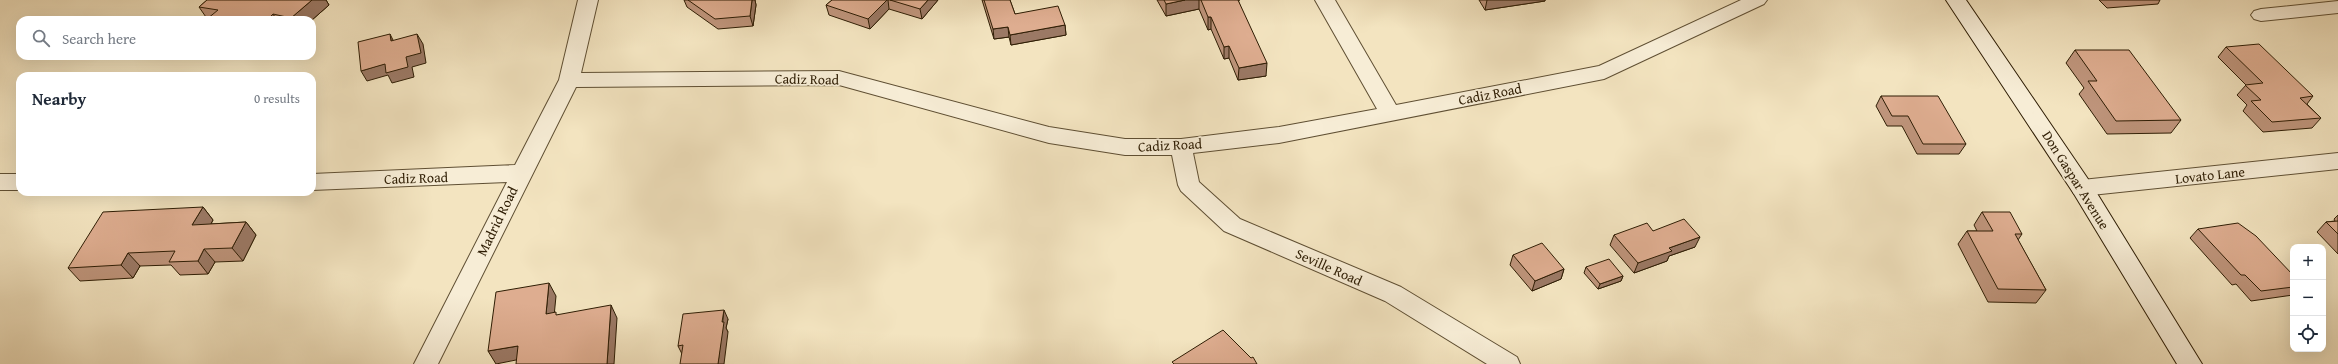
<!DOCTYPE html>
<meta charset="utf-8">
<style>
:root{--surface:#fff;--page:#f6f6f7;--text:#1f2937;--muted:#747a83;--line:#e0e1e3}
body{margin:0;font-family:"Gentium Book Plus",serif;background:var(--page);color:var(--text)}
.controls{position:absolute;right:12px;bottom:12px;display:grid;overflow:hidden;border-radius:8px;box-shadow:0 4px 16px #0002}
.controls button{width:36px;height:36px;display:grid;place-items:center;padding:0;border:0;border-bottom:1px solid var(--line);background:var(--surface);color:var(--text);font:20px sans-serif}
.list{margin:0;padding:0;list-style:none}
h2{display:flex;justify-content:space-between;align-items:center;height:52px;margin:0;padding:0 16px;font-size:17px}
h2 small{font-size:13px;font-weight:400;color:var(--muted)}
.icon{flex:none;width:22px;height:22px;fill:none;stroke:currentColor;stroke-width:2;stroke-linecap:round;stroke-linejoin:round}
.map{position:relative;flex:none;width:2338px;height:364px;overflow:hidden}
.search{position:absolute;background:var(--surface);box-shadow:0 4px 16px #0002;left:16px;top:16px;width:300px;height:44px;display:flex;align-items:center;gap:10px;box-sizing:border-box;padding:0 14px;border-radius:12px;color:var(--muted);font-size:15px}
.panel{position:absolute;background:var(--surface);box-shadow:0 4px 16px #0002;left:16px;top:72px;width:300px;height:124px;border-radius:12px}
.map>svg:first-child{display:block}
.lines{fill:none;stroke-linecap:round;stroke-linejoin:round}
.street-casing{stroke:#5f4f33;stroke-width:2}
.secondary-casing{stroke:#2e1d04;stroke-width:2}
.street{fill:#f7edd6;fill-rule:evenodd}
.secondary{fill:#f7edd6;fill-rule:evenodd}
.wall{fill:#bf957c;stroke:#2e1d04}
.shaded-wall{fill:#9b7965;stroke:#2e1d04}
.building{fill:#dead90;stroke:#2e1d04}
.labels{text-anchor:middle;stroke-width:3.5;stroke-linejoin:round;paint-order:stroke}
.street-label{font-size:14px;fill:#2e1d04;stroke:#f7edd6}
</style>
<div class="map">
<svg width="2338" height="364" viewBox="0 0 2338 364">
<rect width="100%" height="100%" fill="#f3e4c0"/>
<filter id="stains"><feTurbulence type="fractalNoise" baseFrequency=".005" numOctaves="4"/><feColorMatrix values="0 0 0 0 .2 0 0 0 0 .09 0 0 0 0 .02 0 0 0 .5 -.17"/></filter>
<radialGradient id="worn" r=".72"><stop offset=".6" stop-color="#630" stop-opacity="0"/><stop offset="1" stop-color="#630" stop-opacity=".3"/></radialGradient>
<g class="lines">
<g class="street-casing">
<path id="street" d="M 578,0 L 598,0 L 581,73 L 839,71 L 1049,127 L 1125,139 L 1181,139 L 1279,127 L 1377,109 L 1315,0 L 1335,0 L 1396,105 L 1599,66 L 1741,0 L 1767,0 L 1764,4 L 1604,79 L 1279,143 L 1193,153 L 1199,182 L 1240,219 L 1401,287 L 1517,357 L 1520,364 L 1487,364 L 1385,301 L 1224,231 L 1181,191 L 1178,185 L 1172,155 L 1125,155 L 1049,143 L 839,85 L 576,87 L 438,364 L 414,364 L 507,182 L 312,190 L 312,174 L 515,165 L 559,80 Z
M 2338,1 L 2338,13 L 2261,21 L 2254,19 L 2251,15 L 2254,11 L 2261,9 Z
M 2338,153 L 2338,169 L 2082,196 L 2074,194 L 2071,188 L 2074,182 L 2082,180 Z
M 0,174 L 20,174 L 20,190 L 0,190 Z"/>
</g>
<g class="secondary-casing">
<path id="secondary" d="M 1946,0 L 1966,0 L 2090,182 L 2202,364 L 2177,364 L 2074,194 Z"/>
</g>
<use href="#street" class="street"/>
<use href="#secondary" class="secondary"/>
</g>
<path class="wall" d="M 207,0 L 326,0 L 329,5 L 312,20 L 208,20 L 199,7 Z
M 684,0 L 755,0 L 756,5 L 753,26 L 718,29 L 687,7 Z
M 832,0 L 938,0 L 922,19 L 889,9 L 870,29 L 829,15 L 826,5 Z
M 982,0 L 1010,0 L 1015,14 L 1065,25 L 1066,35 L 1011,45 L 1009,37 L 994,39 Z
M 1157,0 L 1240,0 L 1238,0 L 1266,76 L 1238,80 L 1229,58 L 1224,59 L 1211,29 L 1208,30 L 1199,9 L 1166,16 Z
M 1479,0 L 1545,0 L 1545,1 L 1485,10 Z
M 2099,0 L 2160,0 L 2158,4 L 2107,8 Z
M 2226,47 L 2313,96 L 2307,104 L 2321,118 L 2312,128 L 2263,132 L 2243,111 L 2247,105 L 2237,95 L 2246,85 L 2218,57 Z
M 2075,50 L 2181,120 L 2171,133 L 2107,134 L 2079,94 L 2084,88 L 2066,63 Z
M 1881,96 L 1966,144 L 1959,154 L 1917,154 L 1902,126 L 1887,126 L 1876,106 Z
M 203,207 L 213,220 L 211,224 L 246,222 L 256,235 L 243,261 L 215,262 L 208,274 L 180,275 L 171,265 L 140,266 L 133,278 L 80,281 L 68,268 Z
M 1982,212 L 2022,234 L 2018,240 L 2046,290 L 2036,303 L 1988,302 L 1958,244 L 1967,231 L 1977,231 L 1974,225 Z
M 2338,215 L 2338,254 L 2317,232 L 2326,222 L 2335,221 L 2334,219 Z
M 2198,229 L 2293,275 L 2293,295 L 2251,301 L 2236,284 L 2232,285 L 2190,238 Z
M 1653,231 L 1695,247 L 1669,256 L 1667,261 L 1634,273 L 1610,245 L 1614,235 Z
M 1513,255 L 1564,269 L 1561,279 L 1532,291 L 1510,265 Z
M 1586,267 L 1623,276 L 1621,281 L 1598,289 L 1584,273 Z
M 728,319 L 726,328 L 728,332 L 682,354 L 678,346 Z"/>
<path class="shaded-wall" d="M 312,0 L 326,0 L 329,5 L 312,20 L 293,20 L 291,18 Z
M 752,0 L 755,0 L 756,5 L 753,26 L 750,16 Z
M 887,0 L 888,0 L 889,9 L 870,29 L 868,19 Z
M 928,0 L 938,0 L 922,19 L 920,9 Z
M 1185,0 L 1199,0 L 1199,9 L 1166,16 L 1166,4 Z
M 1487,0 L 1545,0 L 1545,1 L 1485,10 Z
M 273,14 L 277,20 L 267,20 Z
M 1208,17 L 1211,17 L 1211,29 L 1208,30 Z
M 1065,25 L 1066,35 L 1011,45 L 1010,35 Z
M 1008,27 L 1009,37 L 994,39 L 993,29 Z
M 390,34 L 395,44 L 391,41 Z
M 417,34 L 423,44 L 426,63 L 412,67 L 414,77 L 392,83 L 388,75 L 367,81 L 361,71 L 406,57 Z
M 1229,46 L 1229,58 L 1224,59 L 1224,47 Z
M 1267,63 L 1266,76 L 1238,80 L 1239,68 Z
M 203,207 L 213,220 L 203,238 L 192,225 Z
M 246,222 L 256,235 L 243,261 L 232,248 Z
M 1700,237 L 1695,247 L 1669,256 L 1667,261 L 1634,273 L 1638,263 L 1669,248 Z
M 204,249 L 215,262 L 208,274 L 198,261 Z
M 128,253 L 140,266 L 133,278 L 121,265 Z
M 1564,269 L 1561,279 L 1532,291 L 1535,281 Z
M 1623,276 L 1621,281 L 1598,289 L 1600,284 Z
M 549,283 L 556,296 L 553,327 L 546,314 Z
M 611,305 L 617,318 L 614,364 L 607,364 Z
M 724,310 L 728,319 L 726,328 L 728,332 L 724,364 L 718,364 Z
M 518,346 L 526,358 L 496,364 L 488,351 Z"/>
<path class="building" d="M 207,0 L 312,0 L 291,18 L 273,14 L 267,20 L 211,20 L 207,19 L 218,10 L 199,7 Z
M 688,0 L 752,0 L 750,16 L 715,19 Z
M 832,0 L 887,0 L 868,19 L 826,5 Z
M 890,0 L 928,0 L 920,9 Z
M 984,0 L 1010,0 L 1015,14 L 1058,6 L 1065,25 L 1010,35 L 1008,27 L 993,29 Z
M 1164,0 L 1185,0 L 1166,4 Z
M 1201,0 L 1238,0 L 1267,63 L 1239,68 L 1229,46 L 1224,47 L 1211,17 L 1208,17 Z
M 390,34 L 391,41 L 417,34 L 421,53 L 406,57 L 408,67 L 386,73 L 385,64 L 361,71 L 358,42 Z
M 2259,44 L 2313,96 L 2300,98 L 2321,118 L 2272,122 L 2251,101 L 2261,100 L 2245,85 L 2263,83 L 2226,47 Z
M 2075,50 L 2129,50 L 2181,120 L 2116,121 L 2088,81 L 2097,81 Z
M 1881,96 L 1938,96 L 1966,144 L 1923,144 L 1908,116 L 1892,116 Z
M 203,207 L 192,225 L 246,222 L 232,248 L 204,249 L 198,261 L 169,262 L 175,251 L 128,253 L 121,265 L 68,268 L 103,212 Z
M 1982,212 L 2010,212 L 2022,234 L 2015,234 L 2046,290 L 1998,289 L 1967,231 L 1993,231 Z
M 1684,219 L 1700,237 L 1669,248 L 1672,251 L 1638,263 L 1614,235 L 1647,223 L 1653,231 Z
M 2338,221 L 2338,234 L 2326,222 Z
M 2238,223 L 2256,236 L 2293,275 L 2293,287 L 2261,291 L 2245,275 L 2241,275 L 2198,229 Z
M 1542,243 L 1564,269 L 1535,281 L 1513,255 Z
M 1609,259 L 1623,276 L 1600,284 L 1586,267 Z
M 549,283 L 546,314 L 556,312 L 556,315 L 611,305 L 607,364 L 516,364 L 518,346 L 488,351 L 496,292 Z
M 724,310 L 722,322 L 724,322 L 718,364 L 680,364 L 683,345 L 678,346 L 683,314 Z
M 1223,330 L 1251,358 L 1253,357 L 1257,364 L 1174,364 L 1172,362 Z"/>
<g class="labels">
<g class="street-label">
<text transform="translate(807 79) rotate(1)" y="5">Cadiz Road</text>
<text transform="translate(1490 94) rotate(-11)" y="5">Cadiz Road</text>
<text transform="translate(1170 145) rotate(-3)" y="5">Cadiz Road</text>
<text transform="translate(2210 175) rotate(-6)" y="5">Lovato Lane</text>
<text transform="translate(416 178) rotate(-2)" y="5">Cadiz Road</text>
<text transform="translate(2076 180) rotate(58)" y="5">Don Gaspar Avenue</text>
<text transform="translate(497 221) rotate(-64)" y="5">Madrid Road</text>
<text transform="translate(1329 267) rotate(24)" y="5">Seville Road</text>
</g>
</g>
<rect width="100%" height="100%" filter="url(#stains)"/>
<rect width="100%" height="100%" fill="url(#worn)"/>
</svg>
<div class="controls">
<button>+</button>
<button>−</button>
<button><svg class="icon" aria-label="locate" viewBox="0 0 24 24"><circle cx="12" cy="12" r="6"/><path d="M12 2v4M12 18v4M2 12h4M18 12h4"/></svg></button>
</div>
<div class="search"><svg class="icon" aria-label="search" viewBox="0 0 24 24"><circle cx="10" cy="10" r="6"/><path d="M15 15l6 6"/></svg>Search here</div>
<section class="panel">
<h2>Nearby<small>0 results</small></h2>
<ul class="list">
</ul>
</section>
</div>
